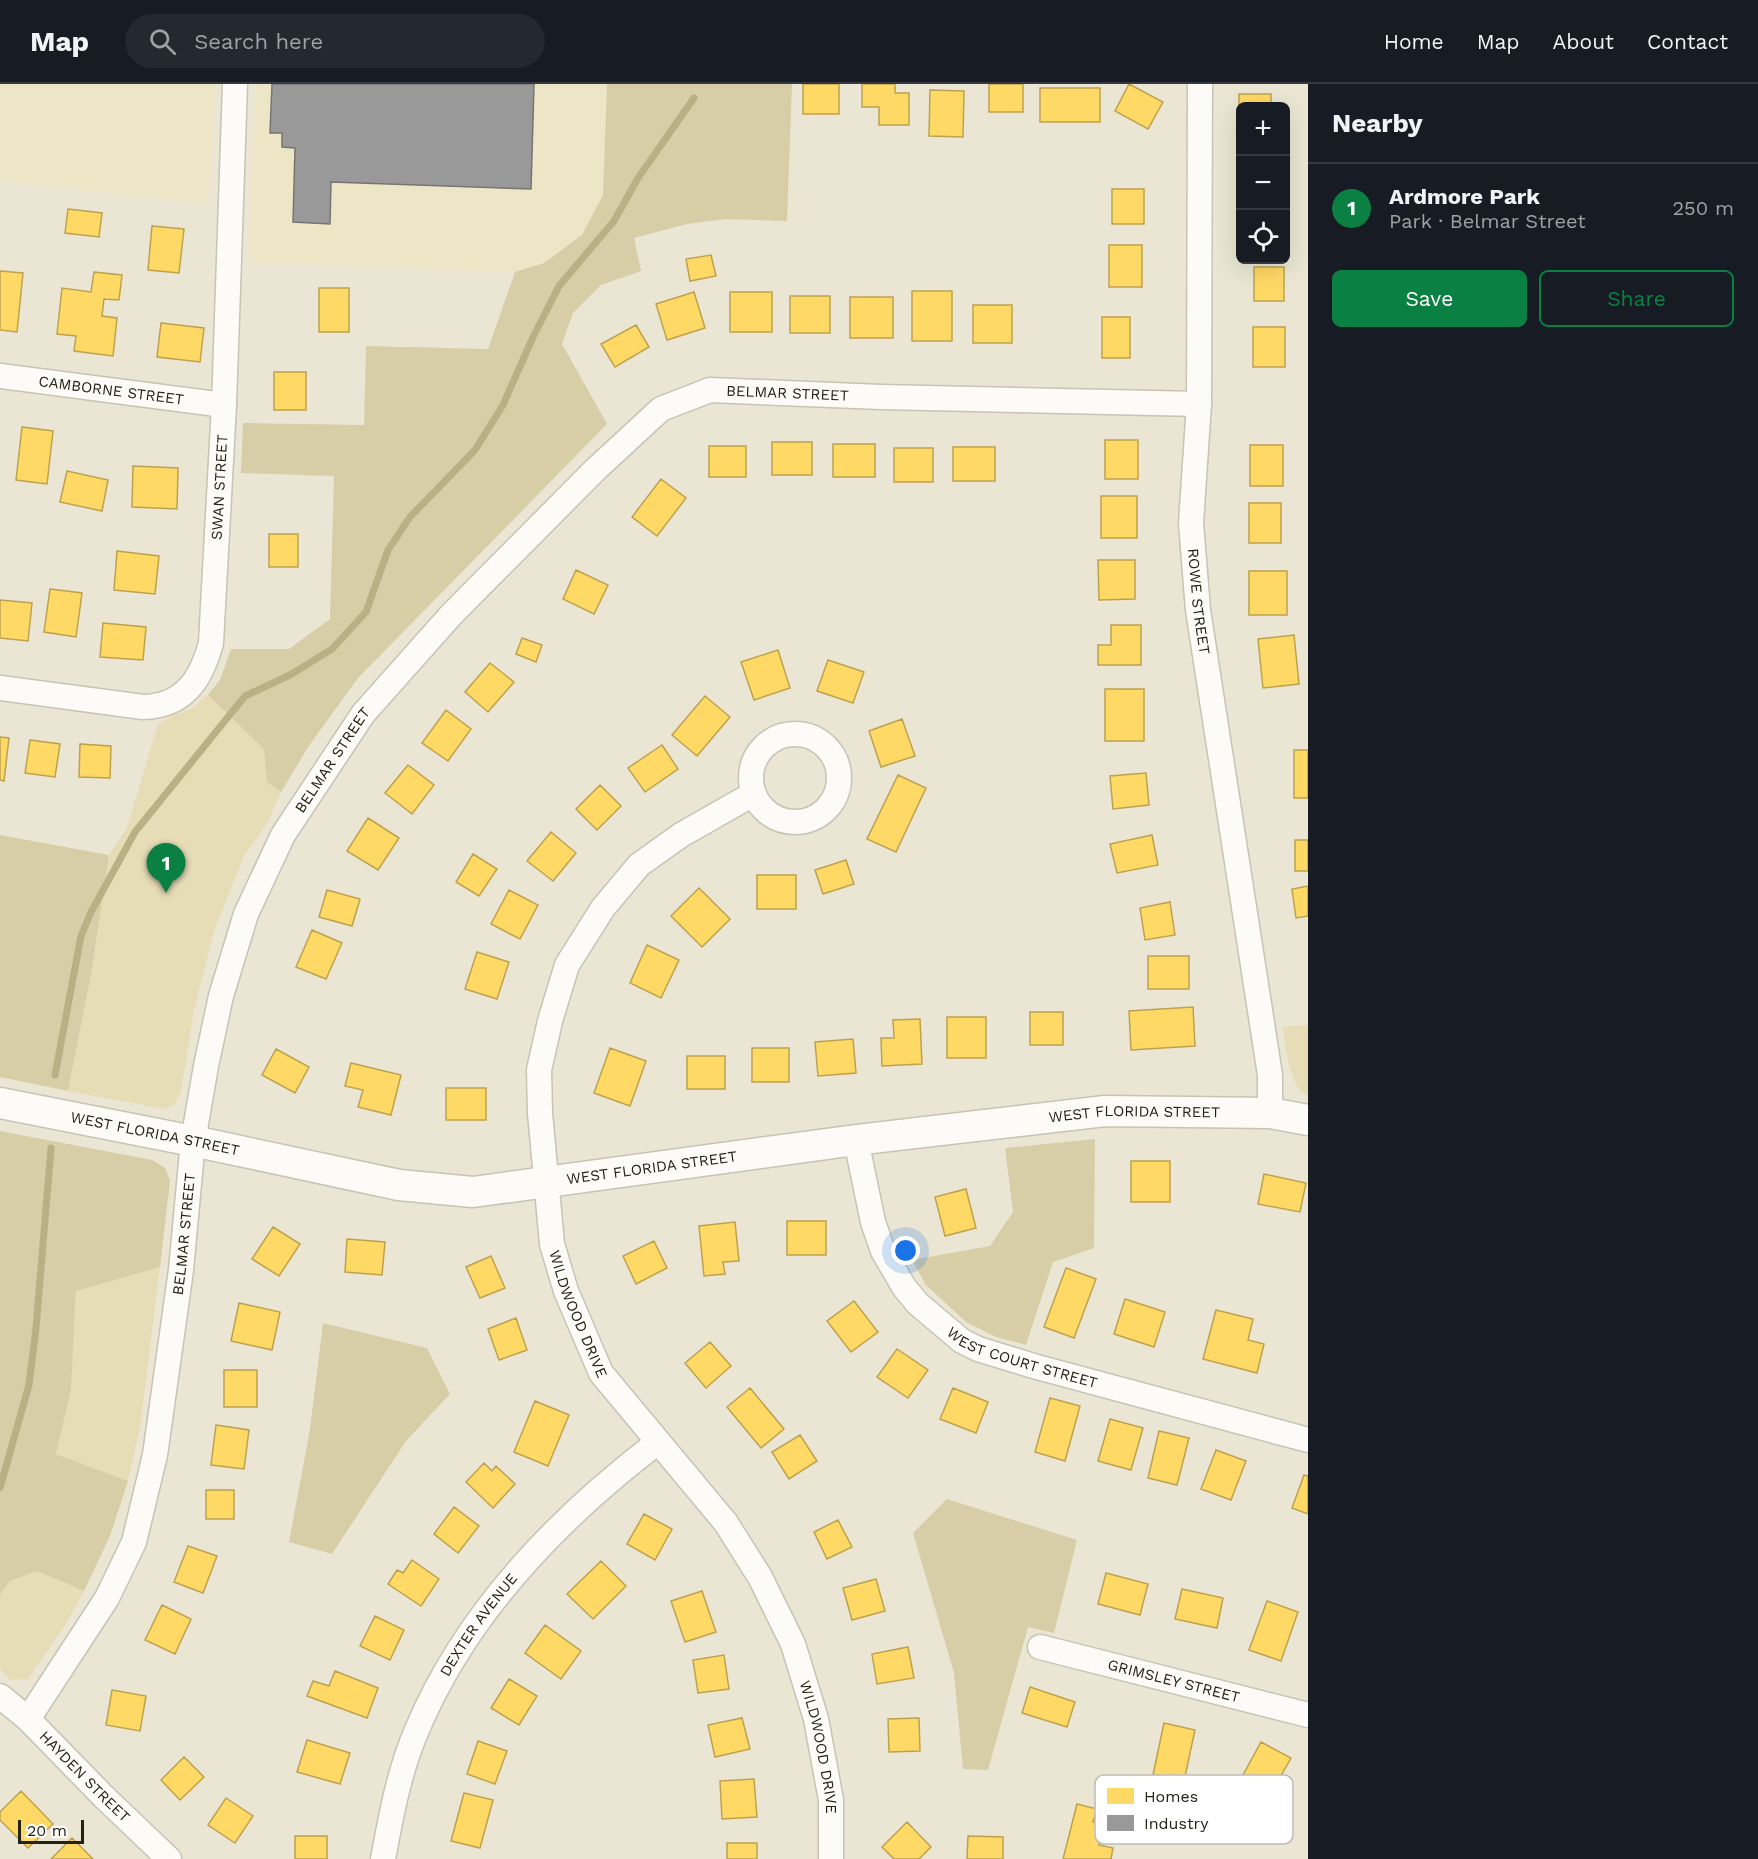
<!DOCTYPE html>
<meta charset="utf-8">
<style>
:root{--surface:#171b24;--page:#242831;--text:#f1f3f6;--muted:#9ea1a6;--line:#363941;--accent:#0b8043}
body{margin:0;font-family:"Work Sans",sans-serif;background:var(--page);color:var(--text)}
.controls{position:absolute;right:18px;top:18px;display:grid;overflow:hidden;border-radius:9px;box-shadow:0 6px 24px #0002}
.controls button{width:54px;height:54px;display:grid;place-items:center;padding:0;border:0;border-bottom:2px solid var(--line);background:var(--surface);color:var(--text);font:30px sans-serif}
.scale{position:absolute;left:18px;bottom:15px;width:66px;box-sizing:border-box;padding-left:6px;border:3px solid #242115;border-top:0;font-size:16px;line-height:21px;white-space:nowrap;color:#242115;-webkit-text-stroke:4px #fff;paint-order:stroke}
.you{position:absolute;left:906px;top:1167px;width:21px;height:21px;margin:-15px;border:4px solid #fff;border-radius:50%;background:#1a73e8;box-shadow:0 0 0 9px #1a73e833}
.badge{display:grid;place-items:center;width:39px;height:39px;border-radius:50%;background:var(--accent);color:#fff;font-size:20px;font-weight:700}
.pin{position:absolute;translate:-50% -50px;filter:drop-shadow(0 2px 3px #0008)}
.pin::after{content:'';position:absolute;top:32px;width:21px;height:18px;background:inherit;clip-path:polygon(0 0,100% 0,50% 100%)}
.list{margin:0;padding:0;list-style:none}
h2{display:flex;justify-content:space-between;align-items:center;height:78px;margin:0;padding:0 24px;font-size:26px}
h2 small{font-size:20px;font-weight:400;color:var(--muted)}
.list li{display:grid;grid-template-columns:39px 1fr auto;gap:18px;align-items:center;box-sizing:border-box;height:90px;padding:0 24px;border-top:2px solid var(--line)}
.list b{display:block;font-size:22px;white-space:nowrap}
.list p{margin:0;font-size:20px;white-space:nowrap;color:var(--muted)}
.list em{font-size:20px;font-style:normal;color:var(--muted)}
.actions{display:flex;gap:12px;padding:18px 24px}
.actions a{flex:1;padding:14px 0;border:2px solid var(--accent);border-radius:9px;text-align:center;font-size:21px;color:var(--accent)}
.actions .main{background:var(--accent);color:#fff}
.icon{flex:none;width:33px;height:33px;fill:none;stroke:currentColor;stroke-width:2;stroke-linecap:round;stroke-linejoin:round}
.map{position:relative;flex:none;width:1308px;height:1775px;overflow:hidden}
header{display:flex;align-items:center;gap:36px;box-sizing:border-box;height:84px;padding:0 30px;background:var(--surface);border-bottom:2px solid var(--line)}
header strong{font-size:28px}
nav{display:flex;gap:33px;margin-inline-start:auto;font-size:21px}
.search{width:420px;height:54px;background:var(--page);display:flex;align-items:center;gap:15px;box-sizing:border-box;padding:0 21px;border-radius:33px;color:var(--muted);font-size:22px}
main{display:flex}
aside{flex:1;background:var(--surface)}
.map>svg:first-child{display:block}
.built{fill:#ece5c6}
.green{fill:#e6ddb7}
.forest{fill:#d7cea7}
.homes{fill:#ffd966;stroke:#bda24e;stroke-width:1.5}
.industry{fill:#999;stroke:#767571;stroke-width:1.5}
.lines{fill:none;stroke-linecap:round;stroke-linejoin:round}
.stream{stroke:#bab085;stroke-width:7}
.minor-casing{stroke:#c7c3b5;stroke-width:27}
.tertiary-casing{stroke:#c7c3b5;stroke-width:33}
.minor{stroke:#fcfbf8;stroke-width:24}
.tertiary{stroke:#fcfbf8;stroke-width:30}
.labels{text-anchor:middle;stroke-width:6;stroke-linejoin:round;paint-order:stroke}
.street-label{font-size:15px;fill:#242115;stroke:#fff}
.key{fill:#fff;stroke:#bdbcb9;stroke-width:1.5}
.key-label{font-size:16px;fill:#242115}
</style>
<header>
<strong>Map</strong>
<div class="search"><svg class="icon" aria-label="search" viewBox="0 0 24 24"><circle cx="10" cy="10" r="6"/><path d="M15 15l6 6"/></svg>Search here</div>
<nav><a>Home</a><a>Map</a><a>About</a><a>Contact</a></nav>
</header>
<main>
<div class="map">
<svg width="1308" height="1775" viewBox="0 0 1308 1775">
<rect width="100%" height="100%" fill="#eae6d3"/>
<path class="built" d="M 0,0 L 215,0 L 208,120 L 0,97 Z
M 256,0 L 607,0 L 603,111 L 582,151 L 544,179 L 515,188 L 249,178 Z"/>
<path class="green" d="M 220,596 L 308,663 L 281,708 L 267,740 L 244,772 L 214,847 L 194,926 L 181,1008 L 175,1020 L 164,1025 L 68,1007 L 91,891 L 109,771 L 127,743 L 158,640 L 175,630 L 191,625 L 208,611 Z
M 1308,941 L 1308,1011 C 1290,1009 1286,959 1282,943 Z
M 152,1076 L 165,1084 L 170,1097 L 141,1338 L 128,1397 L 56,1370 L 71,1306 L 76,1207 Z
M 37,1487 L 84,1507 L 66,1540 L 28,1595 L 11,1596 L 0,1585 L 0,1511 L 10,1497 Z"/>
<path class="forest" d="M 607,0 L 792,0 L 787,137 L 726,135 L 687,140 L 634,154 L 641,187 L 601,201 L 573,229 L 562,260 L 607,340 L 358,594 L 308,663 L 281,708 L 267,698 L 264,665 L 208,611 L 220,596 L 231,565 L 289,565 L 330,535 L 334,392 L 241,389 L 243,339 L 364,341 L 366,262 L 488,265 L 515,188 L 544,179 L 582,151 L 603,111 Z
M 0,751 L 109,771 L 91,891 L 68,1007 L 0,993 Z
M 0,1047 L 152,1076 L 165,1084 L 170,1097 L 160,1183 L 76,1207 L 71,1306 L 56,1370 L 128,1397 L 110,1452 L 84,1507 L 37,1487 L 10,1497 L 0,1511 Z
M 1095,1055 L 1094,1164 L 1053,1178 L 1026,1261 L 996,1253 L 966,1238 L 926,1201 L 912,1176 L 990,1162 L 1013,1128 L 1005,1064 Z
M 323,1239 L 427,1264 L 450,1310 L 406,1357 L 332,1470 L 289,1458 L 310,1345 Z
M 947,1415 L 1077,1456 L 1054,1549 L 1028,1543 L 988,1686 L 963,1685 L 954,1589 L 913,1449 Z"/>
<path class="homes" d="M 803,0 L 839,0 L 839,30 L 803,30 Z
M 862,0 L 895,0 L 895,9 L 909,9 L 909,41 L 879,41 L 879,23 L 862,23 Z
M 989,0 L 1023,0 L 1023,28 L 989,28 Z
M 1129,0 L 1163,18 L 1148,45 L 1115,27 Z
M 1040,4 L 1100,4 L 1100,38 L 1040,38 Z
M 930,6 L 964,7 L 963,53 L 929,52 Z
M 1239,10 L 1271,10 L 1271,22 L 1240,22 L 1239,37 Z
M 1112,105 L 1144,105 L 1144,140 L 1112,140 Z
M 68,125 L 102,129 L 99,153 L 65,149 Z
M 152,142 L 184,145 L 179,189 L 148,186 Z
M 1109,161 L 1142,161 L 1142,203 L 1109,203 Z
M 711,171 L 716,192 L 690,197 L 686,175 Z
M 1254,183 L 1284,183 L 1284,217 L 1254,217 Z
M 0,187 L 23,189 L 17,248 L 0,246 Z
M 94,188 L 122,191 L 119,216 L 104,215 L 102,232 L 117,234 L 113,272 L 74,267 L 76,252 L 57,250 L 62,204 L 91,208 Z
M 319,204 L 349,204 L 349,248 L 319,248 Z
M 912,207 L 952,207 L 952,257 L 912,257 Z
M 694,208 L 705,244 L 667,256 L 656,220 Z
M 730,208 L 772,208 L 772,248 L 730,248 Z
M 790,212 L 830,212 L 830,249 L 790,249 Z
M 850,213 L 893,213 L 893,254 L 850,254 Z
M 973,221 L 1012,221 L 1012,259 L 973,259 Z
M 1102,233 L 1130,233 L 1130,274 L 1102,274 Z
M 161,239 L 204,244 L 200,278 L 157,273 Z
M 636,241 L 649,263 L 615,283 L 601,260 Z
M 1253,243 L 1285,243 L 1285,283 L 1253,283 Z
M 274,288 L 306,288 L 306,326 L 274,326 Z
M 22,343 L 53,347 L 47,400 L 16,396 Z
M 1105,356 L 1138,356 L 1138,395 L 1105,395 Z
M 772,358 L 812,358 L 812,391 L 772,391 Z
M 833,360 L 875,360 L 875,393 L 833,393 Z
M 1250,361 L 1283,361 L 1283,402 L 1250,402 Z
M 709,362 L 746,362 L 746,393 L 709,393 Z
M 953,363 L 995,363 L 995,397 L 953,397 Z
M 894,364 L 933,364 L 933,398 L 894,398 Z
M 133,382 L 178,384 L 177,425 L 132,423 Z
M 67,387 L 108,396 L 102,427 L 60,418 Z
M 661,395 L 686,414 L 657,452 L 632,433 Z
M 1101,412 L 1137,412 L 1137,454 L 1101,454 Z
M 1249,419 L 1281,419 L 1281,459 L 1249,459 Z
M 269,450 L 298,450 L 298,483 L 269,483 Z
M 117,467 L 159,472 L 155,510 L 114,506 Z
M 1098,476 L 1135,476 L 1135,515 L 1099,516 Z
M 576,486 L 608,501 L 594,530 L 563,515 Z
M 1249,487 L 1287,487 L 1287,531 L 1249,531 Z
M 50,505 L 82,509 L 76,553 L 44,548 Z
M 0,516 L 32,519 L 28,557 L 0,554 Z
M 103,539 L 146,543 L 143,576 L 100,573 Z
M 1111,541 L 1141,541 L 1141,581 L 1098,581 L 1098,561 L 1111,561 Z
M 1294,551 L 1299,600 L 1263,604 L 1258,555 Z
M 522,554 L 542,561 L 536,578 L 516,570 Z
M 778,566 L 790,604 L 754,616 L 741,578 Z
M 828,576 L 864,588 L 853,619 L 817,607 Z
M 490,579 L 514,598 L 488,628 L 465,608 Z
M 1105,605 L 1144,605 L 1144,657 L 1105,657 Z
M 705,612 L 730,633 L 697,672 L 672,651 Z
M 446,626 L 471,645 L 448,677 L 422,659 Z
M 902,635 L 915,672 L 881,683 L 869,647 Z
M 0,653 L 9,654 L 4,697 L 0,696 Z
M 30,656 L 60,660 L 55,693 L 25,689 Z
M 80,660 L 111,662 L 110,694 L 79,693 Z
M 662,661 L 678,685 L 645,708 L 628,684 Z
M 1294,666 L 1308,666 L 1308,714 L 1294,714 Z
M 408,681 L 434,701 L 412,730 L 385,709 Z
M 1146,689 L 1149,721 L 1113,725 L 1110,692 Z
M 898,691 L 926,704 L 896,768 L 867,755 Z
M 600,701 L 621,722 L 597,746 L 576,725 Z
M 368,734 L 399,754 L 378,786 L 347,767 Z
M 551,748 L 576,769 L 553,797 L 527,777 Z
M 1152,751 L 1158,781 L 1117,789 L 1110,760 Z
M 1295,756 L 1308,756 L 1308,787 L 1295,787 Z
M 473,770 L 497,785 L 479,812 L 456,798 Z
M 846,776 L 854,800 L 823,810 L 815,786 Z
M 757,791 L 796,791 L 796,825 L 757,825 Z
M 1308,802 L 1308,832 L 1296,834 L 1292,805 Z
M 699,804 L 730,835 L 702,863 L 671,832 Z
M 327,806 L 360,815 L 352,842 L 319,833 Z
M 509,806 L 538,821 L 520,855 L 491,840 Z
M 1170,818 L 1175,851 L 1145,856 L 1140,824 Z
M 312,846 L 342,859 L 326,895 L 296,883 Z
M 647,861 L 679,876 L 661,914 L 630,899 Z
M 477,868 L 509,878 L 497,915 L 465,905 Z
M 1148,872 L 1189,872 L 1189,905 L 1148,905 Z
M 1193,923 L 1195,962 L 1131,966 L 1129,927 Z
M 1030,928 L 1063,928 L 1063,961 L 1030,961 Z
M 947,933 L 986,933 L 986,974 L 947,974 Z
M 920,935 L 922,980 L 882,982 L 881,954 L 894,954 L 893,936 Z
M 853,955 L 856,989 L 818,992 L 815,958 Z
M 610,964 L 646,977 L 630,1022 L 594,1009 Z
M 752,964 L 789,964 L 789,998 L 752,998 Z
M 276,965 L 309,983 L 295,1009 L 262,991 Z
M 687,972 L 725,972 L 725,1005 L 687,1005 Z
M 351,979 L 401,991 L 391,1031 L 358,1023 L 363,1006 L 345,1002 Z
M 446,1004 L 486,1004 L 486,1036 L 446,1036 Z
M 1131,1077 L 1170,1077 L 1170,1118 L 1131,1118 Z
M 1264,1090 L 1306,1099 L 1300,1128 L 1258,1120 Z
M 966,1105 L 976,1144 L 945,1152 L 935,1113 Z
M 787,1137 L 826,1137 L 826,1171 L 787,1171 Z
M 735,1138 L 739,1177 L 723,1178 L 725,1190 L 704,1192 L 699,1142 Z
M 273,1143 L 300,1160 L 279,1192 L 252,1175 Z
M 347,1155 L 385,1158 L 382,1191 L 345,1188 Z
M 654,1157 L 667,1184 L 636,1200 L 623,1172 Z
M 491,1172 L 505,1204 L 480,1214 L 466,1183 Z
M 1066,1184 L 1096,1195 L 1074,1254 L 1044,1243 Z
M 1125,1215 L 1165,1228 L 1154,1263 L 1114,1250 Z
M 854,1217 L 878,1248 L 851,1268 L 827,1237 Z
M 239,1219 L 280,1228 L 272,1266 L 231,1257 Z
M 1216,1226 L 1253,1235 L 1248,1256 L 1264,1260 L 1257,1289 L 1203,1275 Z
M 516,1234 L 527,1266 L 499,1276 L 488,1245 Z
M 710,1258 L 731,1282 L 706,1304 L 685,1279 Z
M 897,1265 L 928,1286 L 908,1314 L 877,1293 Z
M 224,1286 L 257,1286 L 257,1323 L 224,1323 Z
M 750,1304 L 784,1345 L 761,1364 L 727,1323 Z
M 953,1304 L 988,1318 L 976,1349 L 940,1335 Z
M 1050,1314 L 1080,1322 L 1065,1377 L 1035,1368 Z
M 535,1317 L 569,1331 L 548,1382 L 514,1368 Z
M 1110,1335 L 1143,1344 L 1131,1386 L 1098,1377 Z
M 216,1341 L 249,1346 L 244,1385 L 211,1381 Z
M 1159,1347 L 1189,1354 L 1177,1401 L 1148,1394 Z
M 800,1351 L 817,1377 L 789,1395 L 772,1368 Z
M 1216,1366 L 1246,1377 L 1231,1416 L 1201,1405 Z
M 484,1379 L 492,1387 L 496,1382 L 515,1400 L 493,1424 L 466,1398 Z
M 1304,1391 L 1308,1392 L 1308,1430 L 1292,1424 Z
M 206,1406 L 234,1406 L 234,1435 L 206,1435 Z
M 454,1423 L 479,1442 L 458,1469 L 434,1450 Z
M 644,1430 L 672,1445 L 655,1476 L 627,1460 Z
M 838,1436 L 852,1463 L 827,1475 L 814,1448 Z
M 188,1462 L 217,1472 L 203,1509 L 174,1498 Z
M 412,1476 L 439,1495 L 421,1522 L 388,1500 L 397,1486 L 403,1489 Z
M 601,1477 L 626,1502 L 593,1535 L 567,1510 Z
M 1106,1489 L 1148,1500 L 1140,1531 L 1098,1520 Z
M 876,1495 L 885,1527 L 852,1536 L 843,1504 Z
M 1182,1505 L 1223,1514 L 1217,1544 L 1175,1535 Z
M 702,1507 L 716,1548 L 685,1558 L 671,1517 Z
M 1267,1517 L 1298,1528 L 1281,1577 L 1249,1566 Z
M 162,1521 L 191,1535 L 175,1570 L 145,1556 Z
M 375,1532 L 404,1546 L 390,1576 L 360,1562 Z
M 545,1541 L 581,1567 L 561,1595 L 525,1569 Z
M 908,1563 L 914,1594 L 877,1600 L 872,1570 Z
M 724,1571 L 729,1605 L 698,1609 L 693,1576 Z
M 335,1587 L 378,1604 L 367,1634 L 307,1612 L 313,1597 L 329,1602 Z
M 509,1595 L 537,1612 L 519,1641 L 491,1624 Z
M 1030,1603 L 1075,1618 L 1067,1643 L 1022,1629 Z
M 112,1606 L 146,1612 L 140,1647 L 106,1641 Z
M 742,1634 L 750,1665 L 715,1673 L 708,1641 Z
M 919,1634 L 920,1667 L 889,1668 L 888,1635 Z
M 1164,1639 L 1195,1646 L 1184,1697 L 1153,1691 Z
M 307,1656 L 350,1669 L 340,1700 L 297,1688 Z
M 478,1657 L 507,1667 L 495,1700 L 467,1690 Z
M 1261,1658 L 1291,1674 L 1266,1718 L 1237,1702 Z
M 184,1673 L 204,1693 L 180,1716 L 161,1696 Z
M 754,1695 L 757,1733 L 722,1735 L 720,1697 Z
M 21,1707 L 53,1740 L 28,1764 L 0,1736 L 0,1728 Z
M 464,1709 L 493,1716 L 480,1764 L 451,1757 Z
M 226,1714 L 253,1732 L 235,1759 L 208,1741 Z
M 1077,1720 L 1097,1725 L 1093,1738 L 1104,1741 L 1099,1761 L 1113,1764 L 1111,1775 L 1063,1775 Z
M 907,1738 L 931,1763 L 919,1775 L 894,1775 L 882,1763 Z
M 295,1752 L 327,1752 L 327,1775 L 295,1775 Z
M 968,1752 L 1003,1753 L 1003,1775 L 967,1775 Z
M 72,1754 L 93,1775 L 51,1775 Z
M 727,1759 L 757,1759 L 757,1775 L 727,1775 Z"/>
<path class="industry" d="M 272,0 L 534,0 L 531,105 L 331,98 L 330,140 L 293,138 L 295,64 L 282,63 L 282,49 L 270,49 Z"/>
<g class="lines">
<path class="stream" d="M 55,991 L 81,852 L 91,828 L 135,748 L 245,612 L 290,591 L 332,565 L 366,528 L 388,466 L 410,433 L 475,366 L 503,321 L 533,253 L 559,202 L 614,137 L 638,94 L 694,14
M 0,1404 L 29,1301 L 36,1244 L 51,1064"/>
<g class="minor-casing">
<g id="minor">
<path id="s1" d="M 1200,0 L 1199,320 L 1191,439 L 1198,526 L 1270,991 L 1270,1029"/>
<path id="s2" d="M 0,292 L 224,321"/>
<path id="s3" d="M 0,604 L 143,623 C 184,622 201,596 211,559 L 224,321 L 235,0"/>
<circle cx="795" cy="694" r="44"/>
<path id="s4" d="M 753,710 L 681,751 L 639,781 L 603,824 L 567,881 L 550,937 L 539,986 L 540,1029 L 552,1160 L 566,1207 L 601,1289 L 726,1439 L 760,1493 L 793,1560 L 816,1635 L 831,1716 L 831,1775"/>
<path id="s5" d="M 856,1056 L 873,1138 L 883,1167 L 904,1203 L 918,1220 L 962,1257 L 978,1265 L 1037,1283 L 1308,1356"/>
<path id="s6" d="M 1040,1563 L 1308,1631"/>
<path id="s7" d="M 0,1612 L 28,1635 L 104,1713 L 169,1775"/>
<path id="s8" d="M 28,1635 L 107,1514 L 134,1458 L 155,1371 L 181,1186 L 193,1057 L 206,982 L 221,912 L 246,830 L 283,751 L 363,630 L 451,531 L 596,385 L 661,325 L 710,306 L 881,313 L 1199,320"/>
<path id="s9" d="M 383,1775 C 391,1732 399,1688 416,1648 C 465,1530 558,1434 658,1358"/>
</g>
</g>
<g class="tertiary-casing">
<g id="tertiary">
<path id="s10" d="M 0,1019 L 193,1057 L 399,1101 L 473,1108 L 856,1056 L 1105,1027 L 1270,1029 L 1308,1036"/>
</g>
</g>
<use href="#minor" class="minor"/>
<use href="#tertiary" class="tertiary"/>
</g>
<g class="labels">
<g class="street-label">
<text dy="5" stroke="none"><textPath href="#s2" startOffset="112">CAMBORNE STREET</textPath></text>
<text dy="5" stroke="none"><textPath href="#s8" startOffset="1635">BELMAR STREET</textPath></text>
<text dy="5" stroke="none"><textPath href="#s3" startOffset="402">SWAN STREET</textPath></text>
<text dy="5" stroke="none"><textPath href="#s1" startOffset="518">ROWE STREET</textPath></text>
<text dy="5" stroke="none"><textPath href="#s8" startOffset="1023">BELMAR STREET</textPath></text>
<text dy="5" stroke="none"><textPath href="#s10" startOffset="1148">WEST FLORIDA STREET</textPath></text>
<text dy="5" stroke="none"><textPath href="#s10" startOffset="158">WEST FLORIDA STREET</textPath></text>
<text dy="5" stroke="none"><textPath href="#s10" startOffset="662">WEST FLORIDA STREET</textPath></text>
<text dy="5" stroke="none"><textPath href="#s8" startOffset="519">BELMAR STREET</textPath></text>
<text dy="5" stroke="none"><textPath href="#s4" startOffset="616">WILDWOOD DRIVE</textPath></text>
<text dy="5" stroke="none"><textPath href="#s5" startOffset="298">WEST COURT STREET</textPath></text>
<text dy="5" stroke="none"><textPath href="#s9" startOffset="256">DEXTER AVENUE</textPath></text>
<text dy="5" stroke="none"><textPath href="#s6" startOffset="138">GRIMSLEY STREET</textPath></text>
<text dy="5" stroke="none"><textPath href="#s4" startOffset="1120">WILDWOOD DRIVE</textPath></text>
<text dy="5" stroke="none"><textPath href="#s7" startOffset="117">HAYDEN STREET</textPath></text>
</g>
</g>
<rect x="1095" y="1691" width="198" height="69" rx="9" class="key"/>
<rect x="1107" y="1704" width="27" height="16" fill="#ffd966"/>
<rect x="1107" y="1731" width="27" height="16" fill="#999"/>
<g class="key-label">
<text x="1144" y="1718">Homes</text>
<text x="1144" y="1745">Industry</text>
</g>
</svg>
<div class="controls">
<button>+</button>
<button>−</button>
<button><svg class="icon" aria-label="locate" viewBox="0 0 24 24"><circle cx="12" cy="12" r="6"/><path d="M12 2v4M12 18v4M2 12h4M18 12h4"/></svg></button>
</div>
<div class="scale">20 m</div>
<div class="you"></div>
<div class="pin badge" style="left:166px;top:809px">1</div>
</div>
<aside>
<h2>Nearby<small></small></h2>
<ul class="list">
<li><span class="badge">1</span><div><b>Ardmore Park</b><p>Park · Belmar Street</p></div><em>250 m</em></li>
</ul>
<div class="actions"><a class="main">Save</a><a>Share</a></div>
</aside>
</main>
